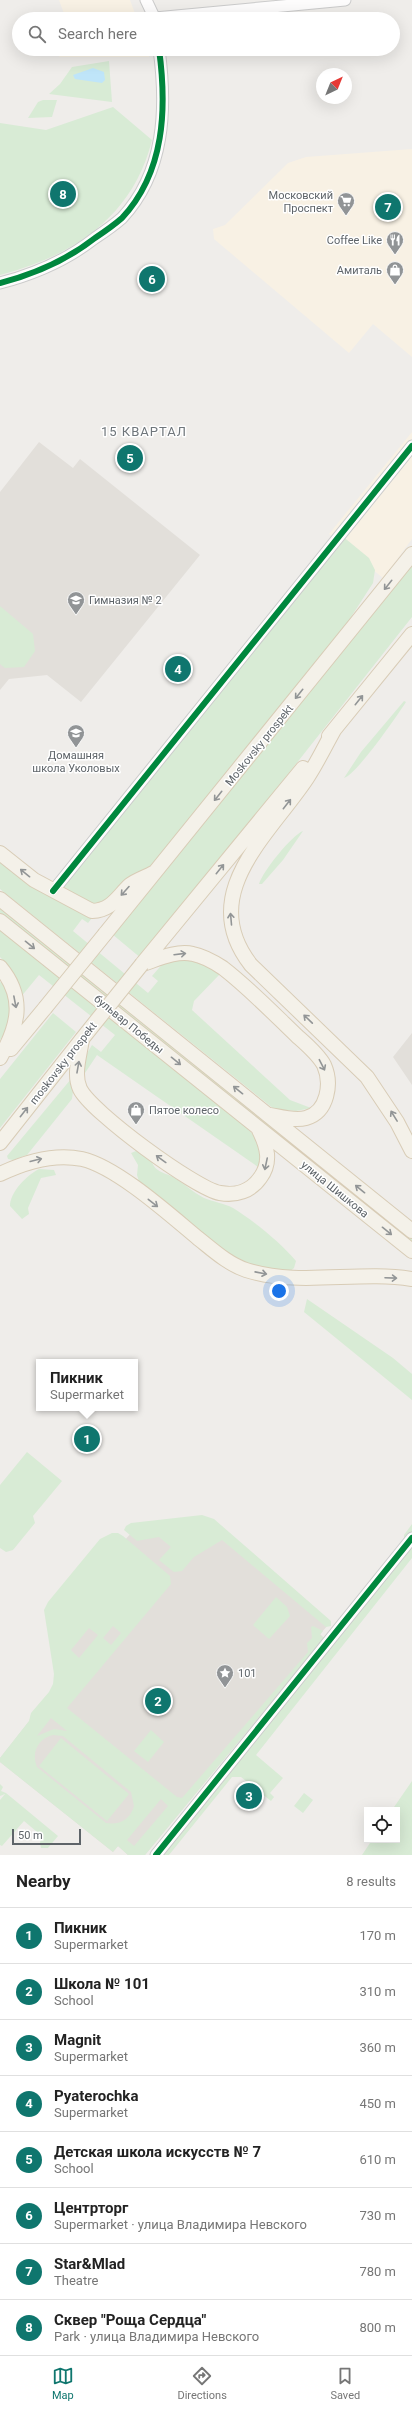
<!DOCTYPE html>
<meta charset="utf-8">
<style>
:root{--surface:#fff;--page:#f6f6f6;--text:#222;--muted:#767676;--line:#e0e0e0;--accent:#0f766e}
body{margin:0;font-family:Roboto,sans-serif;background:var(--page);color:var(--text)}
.controls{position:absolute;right:12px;bottom:12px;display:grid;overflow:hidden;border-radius:0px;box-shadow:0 4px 16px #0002}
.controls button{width:36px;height:36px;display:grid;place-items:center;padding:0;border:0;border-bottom:1px solid var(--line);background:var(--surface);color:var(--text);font:20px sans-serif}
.compass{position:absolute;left:316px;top:68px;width:36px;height:36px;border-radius:50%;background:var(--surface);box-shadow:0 4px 16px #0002;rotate:43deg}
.scale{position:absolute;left:12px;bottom:10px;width:69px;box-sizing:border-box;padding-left:4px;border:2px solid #5e6469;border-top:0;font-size:11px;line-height:14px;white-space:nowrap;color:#5e6469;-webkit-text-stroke:3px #fff;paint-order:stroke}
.you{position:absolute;left:279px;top:1291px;width:14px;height:14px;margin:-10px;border:3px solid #fff;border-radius:50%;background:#1a73e8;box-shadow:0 0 0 6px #1a73e833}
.badge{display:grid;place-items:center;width:26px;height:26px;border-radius:50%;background:var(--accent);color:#fff;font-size:13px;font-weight:700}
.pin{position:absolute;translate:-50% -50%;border:2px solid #fff;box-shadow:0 1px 4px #0006}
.popup{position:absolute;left:36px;top:1359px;width:102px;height:52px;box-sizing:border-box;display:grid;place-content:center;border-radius:0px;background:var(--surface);filter:drop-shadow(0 1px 3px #0005);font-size:13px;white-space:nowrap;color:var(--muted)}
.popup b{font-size:15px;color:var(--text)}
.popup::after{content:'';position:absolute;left:50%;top:100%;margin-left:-8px;border:8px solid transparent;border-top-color:var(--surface)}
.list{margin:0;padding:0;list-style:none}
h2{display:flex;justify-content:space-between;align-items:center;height:52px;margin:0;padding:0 16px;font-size:17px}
h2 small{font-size:13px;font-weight:400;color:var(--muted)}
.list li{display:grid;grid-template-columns:26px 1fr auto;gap:12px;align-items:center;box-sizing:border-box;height:56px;padding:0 16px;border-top:1px solid var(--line)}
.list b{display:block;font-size:15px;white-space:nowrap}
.list p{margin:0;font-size:13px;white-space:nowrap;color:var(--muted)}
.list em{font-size:13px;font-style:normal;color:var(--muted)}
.icon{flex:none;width:22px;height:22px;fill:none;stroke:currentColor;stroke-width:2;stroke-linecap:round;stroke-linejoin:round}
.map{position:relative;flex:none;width:412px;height:1855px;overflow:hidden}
.search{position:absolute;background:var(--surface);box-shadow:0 4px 16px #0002;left:12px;right:12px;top:12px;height:44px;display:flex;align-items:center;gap:10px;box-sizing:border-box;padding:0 14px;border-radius:22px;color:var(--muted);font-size:15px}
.sheet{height:500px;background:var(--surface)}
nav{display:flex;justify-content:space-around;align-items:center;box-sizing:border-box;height:56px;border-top:1px solid var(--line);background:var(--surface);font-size:11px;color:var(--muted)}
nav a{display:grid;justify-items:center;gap:2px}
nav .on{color:var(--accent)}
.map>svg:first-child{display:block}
.commercial{fill:#f8f1e4}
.education{fill:#e2dfda}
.green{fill:#d8ebd5;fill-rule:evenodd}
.water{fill:#bfe5f9}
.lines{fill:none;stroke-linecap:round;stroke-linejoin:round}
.minor-casing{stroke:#cbcbcb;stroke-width:13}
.major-casing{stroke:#d8ccb6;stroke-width:16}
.minor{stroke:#fdfcfc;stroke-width:11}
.major{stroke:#f4f1e9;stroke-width:14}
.major-bridge-casing{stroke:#d8ccb6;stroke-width:16;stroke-linecap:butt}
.major-bridge{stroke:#f4f1e9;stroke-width:14}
.cycleway-casing{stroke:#fff;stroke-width:8}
.cycleway{stroke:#00873e;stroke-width:6}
.oneway{stroke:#929596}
.labels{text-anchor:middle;stroke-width:3;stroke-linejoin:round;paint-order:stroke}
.poi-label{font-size:11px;fill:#5e6469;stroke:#fff;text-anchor:end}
.street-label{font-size:11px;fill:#5e6469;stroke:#fff}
.quarter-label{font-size:13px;letter-spacing:1px;fill:#6f767b;stroke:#fff}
</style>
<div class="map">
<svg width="412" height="1855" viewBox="0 0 412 1855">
<rect width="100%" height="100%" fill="#efedea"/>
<path class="commercial" d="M 59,0 L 130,0 L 137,19 L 66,19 Z
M 62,49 L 149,49 L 149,57 L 59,57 Z
M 412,149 L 412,357 L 373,324 L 349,353 L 214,239 L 213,229 L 225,225 L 288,163 L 306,157 Z
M 412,432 L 412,539 L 383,578 L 329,534 Z"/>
<path class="education" d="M 39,442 L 73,468 L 80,459 L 200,555 L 81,702 L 47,675 L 9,679 L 0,690 L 0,492 Z
M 412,1033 L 412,1085 L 393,1057 Z
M 132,1532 L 223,1537 L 329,1624 L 320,1634 L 324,1638 L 145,1855 L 128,1855 L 118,1846 L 113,1852 L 0,1762 L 0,1758 L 61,1681 L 55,1619 Z"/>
<path class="green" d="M 109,61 L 112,102 L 49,94 L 60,84 L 72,67 Z
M 43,100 L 57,100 L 52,117 L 28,118 L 38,102 Z
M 113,107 L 152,140 C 133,217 73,256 0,275 L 0,123 L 46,130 Z
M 341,535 L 369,558 L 375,570 L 373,583 L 340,634 L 158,870 L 102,911 L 53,891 Z
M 412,563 L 412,617 L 142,959 L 112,934 Z
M 0,606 L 33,634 L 35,651 L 24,667 L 5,668 L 0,664 Z
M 404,701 L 406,702 C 397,716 357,774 344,778 L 361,752 Z
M 303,831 L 283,860 L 262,884 L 259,884 C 263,871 292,835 303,831 Z
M 0,861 L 29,885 L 92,918 L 88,923 L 82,919 L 73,931 L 148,993 L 158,981 L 152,976 L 165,961 C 191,957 199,960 220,974 L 194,1001 L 192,1010 L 290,1100 L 311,1108 L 296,1111 L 274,1109 L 0,889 Z
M 0,905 L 412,1237 L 412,1244 L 0,913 Z
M 0,930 L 244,1125 L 262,1144 L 261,1169 L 97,1055 L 83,1076 L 86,1055 L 92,1045 L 101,1052 L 115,1035 L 39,975 L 20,998 C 18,981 12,969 0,957 Z
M 0,982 L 5,984 C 11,1008 15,1018 0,1040 Z
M 53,1013 L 76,1032 L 0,1128 L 0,1079 Z
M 71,1079 L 74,1083 L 72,1099 L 27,1155 L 13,1160 L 8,1159 L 7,1156 Z
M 136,1151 L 151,1159 C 154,1172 163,1172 173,1177 C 184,1183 192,1192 204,1198 C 213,1202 224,1203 233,1208 C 254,1221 281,1243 296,1261 L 294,1268 L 288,1273 L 243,1265 L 140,1185 L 137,1175 L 138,1165 L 131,1153 Z
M 39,1169 L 54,1170 L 56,1175 L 41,1178 L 28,1208 L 29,1214 L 22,1219 L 10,1206 C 10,1192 27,1175 39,1169 Z
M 307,1299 L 393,1358 L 412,1374 L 412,1400 L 304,1312 Z
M 27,1452 L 62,1481 L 33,1516 L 35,1523 L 13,1550 L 6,1552 L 0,1548 L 0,1485 Z
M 202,1515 L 214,1519 L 331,1621 L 331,1626 L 326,1627 L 222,1540 L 194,1557 L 182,1571 L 174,1572 L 159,1560 L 171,1547 L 159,1537 L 137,1541 L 124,1530 L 126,1526 L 131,1523 Z
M 412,1524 L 412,1558 L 256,1755 L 283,1778 L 270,1793 L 274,1797 L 271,1801 L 241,1777 L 232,1777 L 169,1855 L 156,1855 L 404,1547 L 404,1535 Z
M 112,1533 L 118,1533 L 123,1536 L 170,1576 L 171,1584 L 67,1708 L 177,1797 L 182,1798 L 308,1652 L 307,1643 L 312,1638 L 311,1627 L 313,1626 L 323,1631 L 320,1635 L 324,1638 L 145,1855 L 128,1855 L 118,1846 L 113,1852 L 0,1762 L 0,1758 L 29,1721 L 31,1713 L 49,1692 L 53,1684 L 54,1674 L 44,1610 L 48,1602 L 100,1539 ZM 113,1626 L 121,1633 L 111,1645 L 103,1638 ZM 89,1628 L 98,1635 L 79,1658 L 71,1650 ZM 51,1718 L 67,1731 L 54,1729 L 37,1736 ZM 53,1735 L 63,1736 L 131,1792 L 134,1806 C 130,1820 120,1825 106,1823 L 37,1767 C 31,1753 38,1738 53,1735 ZM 161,1799 L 168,1806 L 134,1846 L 127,1840 Z
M 276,1597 L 287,1607 L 290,1616 L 269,1639 L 253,1625 Z
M 151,1730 L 164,1742 L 148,1762 L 134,1751 Z
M 61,1738 L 129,1794 L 107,1821 L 39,1766 Z
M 412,1781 L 412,1855 L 362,1855 L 372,1840 L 397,1840 L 397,1810 L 392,1810 Z
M 0,1784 L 3,1787 L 1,1791 L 6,1793 L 58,1836 L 48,1848 L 41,1848 L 40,1842 L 43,1837 L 24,1821 L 2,1846 L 0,1845 L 0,1800 L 5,1794 L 0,1796 Z
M 304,1793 L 313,1800 L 303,1813 L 294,1806 Z"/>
<path class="water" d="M 93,68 L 104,72 L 105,80 L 102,83 L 75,79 L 73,75 Z"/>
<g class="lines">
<g class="minor-casing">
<path id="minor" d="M 146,0 L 155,19
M 155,18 L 345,0
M 0,283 C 35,274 67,260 95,238 C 104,232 114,225 122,218 C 165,172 167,108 159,49
M 53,891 L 412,446
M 156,1855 L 412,1538"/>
</g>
<g class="major-casing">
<path id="major" d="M 334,730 C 325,746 317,763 307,778 C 270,834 195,894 251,965 L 367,1077 L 397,1122 L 412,1151
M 329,736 L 412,634
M 0,853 L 34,880 L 92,911 C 112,910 117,897 130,885 C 136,880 146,877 153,873
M 0,899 L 412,1231
M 0,921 L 412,1251
M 105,934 L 412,554
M 142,964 L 303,768
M 143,964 C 158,959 177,950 193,954 C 203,956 214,962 223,968 C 249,988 273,1013 297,1036 C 306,1044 318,1054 324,1065 C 332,1083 328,1112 306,1118 C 295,1121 281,1117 270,1115
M 0,967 C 26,998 18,1027 0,1058
M 82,1039 C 80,1055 73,1074 80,1089 C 91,1112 196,1189 220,1193 C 236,1196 251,1191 260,1178 C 272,1162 267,1146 259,1130
M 11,1049 L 45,1008
M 0,1143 L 82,1039
M 0,1174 C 25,1162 53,1153 82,1159 C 117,1167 170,1215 199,1239 C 213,1250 228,1264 246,1270 C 300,1287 358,1270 412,1279"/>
</g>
<use href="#minor" class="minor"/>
<use href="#major" class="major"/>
<g class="major-bridge-casing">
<path id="major-bridge" d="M 45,1008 L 105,934
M 82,1039 L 142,964"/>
</g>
<use href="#major-bridge" class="major-bridge"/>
<g class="cycleway-casing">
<path id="cycleway" d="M 0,283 C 35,274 67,260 95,238 C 104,232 114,225 122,218 C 165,172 167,108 159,49
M 53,891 L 412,446
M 156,1855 L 412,1538"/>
</g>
<use href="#cycleway" class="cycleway"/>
</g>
<defs><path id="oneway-shaft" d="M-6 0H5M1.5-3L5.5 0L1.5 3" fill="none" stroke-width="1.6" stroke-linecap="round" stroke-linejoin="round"/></defs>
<g class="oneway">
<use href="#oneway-shaft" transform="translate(388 585) rotate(129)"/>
<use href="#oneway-shaft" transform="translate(299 694) rotate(129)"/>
<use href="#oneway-shaft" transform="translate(359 700) rotate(-51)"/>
<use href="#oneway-shaft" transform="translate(218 796) rotate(129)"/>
<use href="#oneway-shaft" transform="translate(287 804) rotate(-52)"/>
<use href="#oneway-shaft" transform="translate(220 869) rotate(-51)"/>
<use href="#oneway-shaft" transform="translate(25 873) rotate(-141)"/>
<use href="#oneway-shaft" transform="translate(125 891) rotate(132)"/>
<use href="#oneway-shaft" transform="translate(231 919) rotate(-95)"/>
<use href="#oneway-shaft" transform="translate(30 945) rotate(39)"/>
<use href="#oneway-shaft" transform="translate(180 954) rotate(-7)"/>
<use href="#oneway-shaft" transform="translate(15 1002) rotate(79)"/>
<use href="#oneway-shaft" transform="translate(308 1019) rotate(-136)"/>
<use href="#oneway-shaft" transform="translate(176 1061) rotate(39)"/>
<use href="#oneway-shaft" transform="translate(322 1065) rotate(63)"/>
<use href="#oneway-shaft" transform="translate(78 1067) rotate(-80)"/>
<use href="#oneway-shaft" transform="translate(238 1090) rotate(-141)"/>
<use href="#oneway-shaft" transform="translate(24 1112) rotate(-52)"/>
<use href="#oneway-shaft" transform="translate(394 1116) rotate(-122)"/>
<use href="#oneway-shaft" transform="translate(161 1159) rotate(-144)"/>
<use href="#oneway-shaft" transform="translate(36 1160) rotate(-14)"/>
<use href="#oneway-shaft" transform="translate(266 1164) rotate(102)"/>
<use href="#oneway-shaft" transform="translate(360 1189) rotate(-141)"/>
<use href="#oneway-shaft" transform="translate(153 1203) rotate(38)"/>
<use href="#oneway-shaft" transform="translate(387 1231) rotate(39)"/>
<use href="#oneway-shaft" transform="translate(261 1273) rotate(11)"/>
<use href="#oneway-shaft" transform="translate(391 1278) rotate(2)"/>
</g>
<defs>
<g id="supermarket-pin" transform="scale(0.9)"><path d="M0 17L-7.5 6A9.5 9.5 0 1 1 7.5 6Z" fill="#919496" stroke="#fff"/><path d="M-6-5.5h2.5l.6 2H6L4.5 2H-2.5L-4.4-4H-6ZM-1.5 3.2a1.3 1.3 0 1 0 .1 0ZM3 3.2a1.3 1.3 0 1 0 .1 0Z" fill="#fff"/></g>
<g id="restaurant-pin" transform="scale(0.9)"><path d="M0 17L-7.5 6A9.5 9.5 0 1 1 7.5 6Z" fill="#919496" stroke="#fff"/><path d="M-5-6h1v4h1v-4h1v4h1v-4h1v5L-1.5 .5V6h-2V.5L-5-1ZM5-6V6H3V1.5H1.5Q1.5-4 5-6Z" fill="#fff"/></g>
<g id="shop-pin" transform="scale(0.9)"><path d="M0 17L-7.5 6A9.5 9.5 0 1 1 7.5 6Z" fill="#919496" stroke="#fff"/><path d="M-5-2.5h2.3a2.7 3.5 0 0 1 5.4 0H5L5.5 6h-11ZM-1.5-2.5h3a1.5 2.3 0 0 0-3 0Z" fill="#fff"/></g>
<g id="school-pin" transform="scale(0.9)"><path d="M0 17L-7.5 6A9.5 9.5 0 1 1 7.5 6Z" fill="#919496" stroke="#fff"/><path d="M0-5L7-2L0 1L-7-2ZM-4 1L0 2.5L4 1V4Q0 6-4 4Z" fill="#fff"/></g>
<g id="sight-pin" transform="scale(0.9)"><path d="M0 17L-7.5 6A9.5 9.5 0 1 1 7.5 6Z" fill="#919496" stroke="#fff"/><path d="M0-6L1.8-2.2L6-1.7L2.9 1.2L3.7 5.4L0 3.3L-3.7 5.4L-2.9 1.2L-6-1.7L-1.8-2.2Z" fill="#fff"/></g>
</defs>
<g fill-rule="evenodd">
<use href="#supermarket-pin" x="346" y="201"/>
<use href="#restaurant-pin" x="395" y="240"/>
<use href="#shop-pin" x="395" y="270"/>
<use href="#school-pin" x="76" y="600"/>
<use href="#school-pin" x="76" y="733"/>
<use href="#shop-pin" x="136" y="1110"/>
<use href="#sight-pin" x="225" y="1673"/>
</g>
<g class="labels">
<g class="poi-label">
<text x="333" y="199">Московский<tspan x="333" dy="13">Проспект</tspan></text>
<text x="382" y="244">Coffee Like</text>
<text x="382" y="274">Амиталь</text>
<text x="89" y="604" text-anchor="start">Гимназия № 2</text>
<text x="76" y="759" text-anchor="middle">Домашняя<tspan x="76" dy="13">школа Уколовых</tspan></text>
<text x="149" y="1114" text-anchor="start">Пятое колесо</text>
<text x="238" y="1677" text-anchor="start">101</text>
</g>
<g class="street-label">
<text transform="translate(259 745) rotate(-51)" y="4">Moskovsky prospekt</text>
<text transform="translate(129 1024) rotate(39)" y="4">бульвар Победы</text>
<text transform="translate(63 1063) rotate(-52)" y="4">moskovsky prospekt</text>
<text transform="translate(335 1189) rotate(39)" y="4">улица Шишкова</text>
</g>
<g class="quarter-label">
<text x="144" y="436">15 КВАРТАЛ</text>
</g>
</g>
</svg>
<div class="controls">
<button><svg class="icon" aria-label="locate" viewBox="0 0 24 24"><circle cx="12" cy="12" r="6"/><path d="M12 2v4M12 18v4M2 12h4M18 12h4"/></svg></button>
</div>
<svg class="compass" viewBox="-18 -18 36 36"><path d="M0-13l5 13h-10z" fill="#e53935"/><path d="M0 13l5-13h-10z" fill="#767676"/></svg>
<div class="scale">50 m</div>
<div class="you"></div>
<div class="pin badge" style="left:87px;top:1439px">1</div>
<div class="popup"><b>Пикник</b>Supermarket</div>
<div class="pin badge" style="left:158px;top:1701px">2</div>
<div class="pin badge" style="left:249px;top:1796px">3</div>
<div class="pin badge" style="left:178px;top:669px">4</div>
<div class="pin badge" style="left:130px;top:458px">5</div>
<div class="pin badge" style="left:152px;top:279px">6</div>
<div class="pin badge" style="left:388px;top:207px">7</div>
<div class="pin badge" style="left:63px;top:194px">8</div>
<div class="search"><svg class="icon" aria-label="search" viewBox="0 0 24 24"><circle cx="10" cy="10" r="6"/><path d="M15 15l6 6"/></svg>Search here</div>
</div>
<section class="sheet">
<h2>Nearby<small>8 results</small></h2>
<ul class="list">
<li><span class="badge">1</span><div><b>Пикник</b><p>Supermarket</p></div><em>170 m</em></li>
<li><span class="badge">2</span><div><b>Школа № 101</b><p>School</p></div><em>310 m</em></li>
<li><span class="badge">3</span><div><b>Magnit</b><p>Supermarket</p></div><em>360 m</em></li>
<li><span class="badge">4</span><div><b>Pyaterochka</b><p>Supermarket</p></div><em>450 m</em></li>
<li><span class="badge">5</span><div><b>Детская школа искусств № 7</b><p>School</p></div><em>610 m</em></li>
<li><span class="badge">6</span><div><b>Центрторг</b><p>Supermarket · улица Владимира Невского</p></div><em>730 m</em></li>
<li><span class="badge">7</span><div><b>Star&amp;Mlad</b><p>Theatre</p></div><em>780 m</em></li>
<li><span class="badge">8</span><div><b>Сквер &quot;Роща Сердца&quot;</b><p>Park · улица Владимира Невского</p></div><em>800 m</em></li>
</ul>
</section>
<nav>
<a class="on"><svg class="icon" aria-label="map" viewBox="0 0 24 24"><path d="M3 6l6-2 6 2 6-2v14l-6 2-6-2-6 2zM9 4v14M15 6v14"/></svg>Map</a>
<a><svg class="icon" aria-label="directions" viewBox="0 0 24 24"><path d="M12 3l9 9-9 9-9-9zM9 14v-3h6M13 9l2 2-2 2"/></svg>Directions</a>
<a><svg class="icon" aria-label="saved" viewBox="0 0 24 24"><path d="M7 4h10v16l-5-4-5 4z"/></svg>Saved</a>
</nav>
